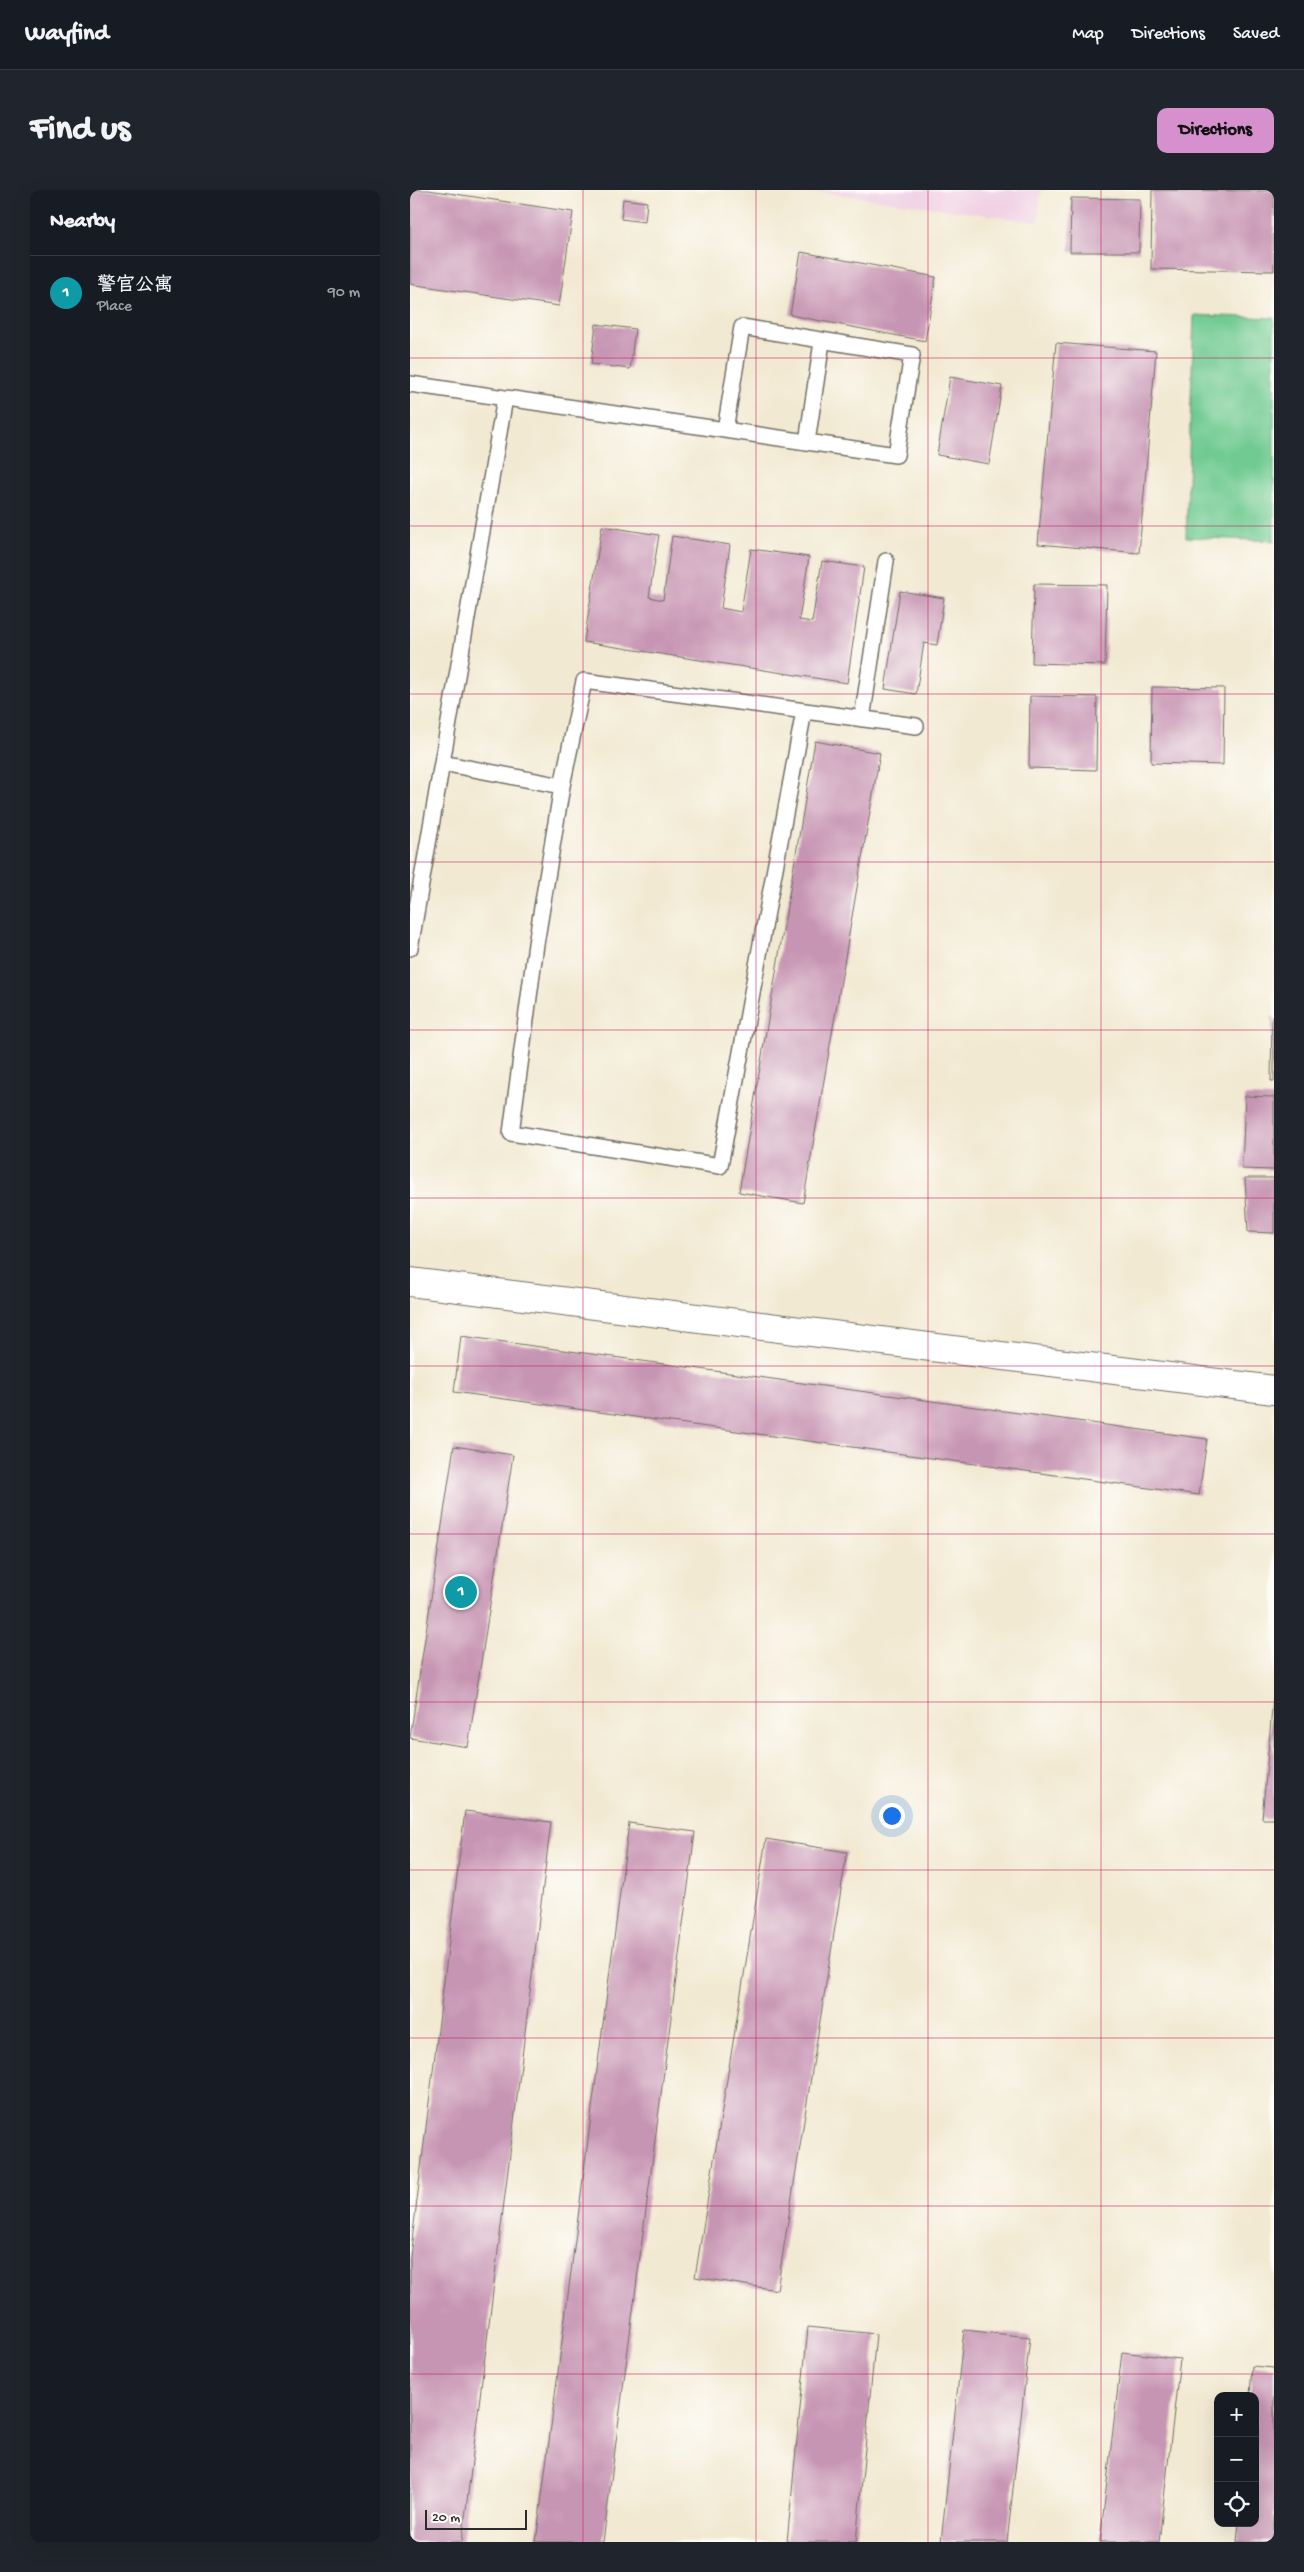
<!DOCTYPE html>
<meta charset="utf-8">
<style>
:root{--surface:#171b24;--page:#20242c;--text:#f1f3f6;--muted:#9ea1a6;--line:#363941;--accent:#d690ce}
body{margin:0;font-family:"Gochi Hand","LXGW WenKai TC",sans-serif;background:var(--page);color:var(--text)}
.controls{position:absolute;right:15px;bottom:15px;display:grid;overflow:hidden;border-radius:10px;box-shadow:0 5px 20px #0002}
.controls button{width:45px;height:45px;display:grid;place-items:center;padding:0;border:0;border-bottom:1px solid var(--line);background:var(--surface);color:var(--text);font:25px sans-serif}
.scale{position:absolute;left:15px;bottom:12px;width:102px;box-sizing:border-box;padding-left:5px;border:2px solid #2b2b2b;border-top:0;font-size:14px;line-height:18px;white-space:nowrap;color:#2b2b2b;-webkit-text-stroke:4px #fdfcf7;paint-order:stroke}
.you{position:absolute;left:481px;top:1625px;width:18px;height:18px;margin:-12px;border:4px solid #fff;border-radius:50%;background:#1a73e8;box-shadow:0 0 0 8px #1a73e833}
.badge{display:grid;place-items:center;width:32px;height:32px;border-radius:50%;background:var(--accent);color:#fff;font-size:16px;font-weight:700}
.pin{position:absolute;translate:-50% -50%;border:2px solid #fff;box-shadow:0 1px 5px #0006}
.list{margin:0;padding:0;list-style:none}
h2{display:flex;justify-content:space-between;align-items:center;height:65px;margin:0;padding:0 20px;font-size:21px}
h2 small{font-size:16px;font-weight:400;color:var(--muted)}
.list li{display:grid;grid-template-columns:32px 1fr auto;gap:15px;align-items:center;box-sizing:border-box;height:75px;padding:0 20px;border-top:1px solid var(--line)}
.list b{display:block;font-size:19px;white-space:nowrap}
.list p{margin:0;font-size:16px;white-space:nowrap;color:var(--muted)}
.list em{font-size:16px;font-style:normal;color:var(--muted)}
.icon{flex:none;width:28px;height:28px;fill:none;stroke:currentColor;stroke-width:2;stroke-linecap:round;stroke-linejoin:round}
.map{position:relative;flex:none;width:864px;height:2352px;overflow:hidden;border-radius:10px}
header{display:flex;align-items:center;gap:30px;box-sizing:border-box;height:70px;padding:0 25px;background:var(--surface);border-bottom:1px solid var(--line)}
header strong{font-size:24px}
nav{display:flex;gap:28px;margin-inline-start:auto;font-size:18px}
.intro{display:flex;align-items:center;justify-content:space-between;box-sizing:border-box;height:120px;padding:0 30px}
h1{margin:0;font-size:35px}
.button{padding:12px 22px;border-radius:10px;background:var(--accent);color:#111;font-size:18px;font-weight:700}
main{display:flex;gap:30px;padding:0 30px}
aside{flex:1;background:var(--surface);border-radius:10px;box-shadow:0 5px 20px #0002}
.map>svg:first-child{display:block}
.built{fill:#f0d0e4}
.green{fill:#70ca91;stroke:#4e7a5e}
.building{fill:#c795b4}
.lines{fill:none;stroke-linecap:round;stroke-linejoin:round}
.service-casing{stroke:#716e65;stroke-width:18}
.minor-casing{stroke:#716e65;stroke-width:30}
.service{stroke:#fff;stroke-width:15}
.minor{stroke:#fff;stroke-width:28}
.grid{fill:none;stroke:#c2185b;stroke-width:1;stroke-opacity:0.55}
</style>
<header>
<strong>Wayfind</strong>
<nav><a>Map</a><a>Directions</a><a>Saved</a></nav>
</header>
<div class="intro"><h1>Find us</h1><a class="button">Directions</a></div>
<main>
<aside>
<h2>Nearby<small></small></h2>
<ul class="list">
<li><span class="badge" style="background:#0f9aa8">1</span><div><b>警官公寓</b><p>Place</p></div><em>90 m</em></li>
</ul>
</aside>
<div class="map">
<svg width="864" height="2352" viewBox="0 0 864 2352">
<rect width="100%" height="100%" fill="#fdfcf7"/>
<filter id="ink" filterUnits="userSpaceOnUse"><feTurbulence type="fractalNoise" baseFrequency=".02" numOctaves="2"/><feDisplacementMap in="SourceGraphic" scale="10" xChannelSelector="R" yChannelSelector="G"/><feConvolveMatrix kernelMatrix="1 2 1 2 8 2 1 2 1" color-interpolation-filters="sRGB"/></filter>
<filter id="wash" filterUnits="userSpaceOnUse"><feTurbulence type="fractalNoise" baseFrequency=".0096" numOctaves="4" result="noise"/><feDisplacementMap in="SourceGraphic" scale="20" xChannelSelector="R" yChannelSelector="G"/><feGaussianBlur stdDeviation="1.12" result="paint"/><feColorMatrix in="noise" values="0 0 0 0 0 0 0 0 0 0 0 0 0 0 0 0 0 1.4 0 .05"/><feComposite in="paint" operator="in"/></filter>
<g filter="url(#wash)">
<rect width="100%" height="100%" fill="#f2e9d2"/>
<path class="built" d="M 397,0 L 631,0 L 628,32 Z"/>
<path class="green" d="M 784,125 L 864,128 L 864,351 L 776,347 Z"/>
<g id="blocks">
<path class="building" d="M 0,0 L 19,0 L 163,22 L 149,116 L 0,94 Z
M 742,0 L 864,1 L 864,81 L 741,79 Z
M 661,8 L 730,9 L 729,62 L 660,62 Z
M 213,9 L 237,12 L 235,32 L 211,29 Z
M 391,62 L 526,87 L 515,151 L 380,125 Z
M 186,134 L 225,139 L 220,179 L 181,174 Z
M 646,153 L 746,161 L 729,363 L 628,354 Z
M 540,187 L 592,196 L 579,274 L 527,265 Z
M 192,336 L 249,345 L 239,407 L 253,410 L 262,346 L 320,355 L 311,418 L 331,422 L 341,359 L 399,367 L 389,430 L 402,432 L 412,371 L 454,377 L 437,493 L 174,452 Z
M 624,394 L 697,395 L 695,475 L 622,473 Z
M 490,401 L 534,408 L 527,455 L 514,453 L 506,504 L 475,499 Z
M 742,497 L 814,498 L 813,575 L 741,573 Z
M 620,506 L 687,507 L 686,580 L 619,578 Z
M 405,551 L 470,563 L 393,1013 L 329,1002 Z
M 862,827 L 864,827 L 864,891 L 861,891 Z
M 835,906 L 864,907 L 864,980 L 832,979 Z
M 835,988 L 864,988 L 864,1043 L 838,1042 Z
M 51,1146 L 797,1249 L 789,1305 L 44,1202 Z
M 44,1256 L 103,1265 L 58,1557 L 0,1548 Z
M 863,1508 L 864,1508 L 864,1629 L 852,1629 Z
M 55,1621 L 141,1632 L 52,2352 L 0,2352 L 0,2067 Z
M 219,1633 L 285,1642 L 193,2352 L 126,2352 Z
M 356,1649 L 437,1662 L 367,2100 L 285,2087 Z
M 398,2137 L 466,2144 L 446,2352 L 377,2352 Z
M 554,2140 L 620,2147 L 597,2352 L 531,2352 Z
M 712,2162 L 770,2169 L 749,2352 L 690,2352 Z
M 842,2176 L 864,2178 L 864,2352 L 827,2352 L 829,2333 L 845,2333 L 845,2206 L 840,2206 Z"/>
</g>
</g>
<g filter="url(#ink)">
<use href="#blocks" fill-opacity="0" stroke="#716e65" stroke-width="1"/>
<g class="lines">
<g class="service-casing">
<path id="service" d="M 0,194 L 486,265 L 502,165 L 332,137 L 315,240
M 397,252 L 412,152
M 452,529 L 476,371
M 32,573 L 152,596 L 174,491 L 506,536
M 152,596 L 126,754 L 101,943 L 310,976 L 394,521
M 0,758 L 95,208"/>
</g>
<g class="minor-casing">
<path id="minor" d="M 0,1092 L 864,1200"/>
</g>
<use href="#service" class="service"/>
<use href="#minor" class="minor"/>
</g>
</g>
<path class="grid" d="M 173,0 L 173,2352M 346,0 L 346,2352M 518,0 L 518,2352M 691,0 L 691,2352M 0,168 L 864,168M 0,336 L 864,336M 0,504 L 864,504M 0,672 L 864,672M 0,840 L 864,840M 0,1008 L 864,1008M 0,1176 L 864,1176M 0,1344 L 864,1344M 0,1512 L 864,1512M 0,1680 L 864,1680M 0,1848 L 864,1848M 0,2016 L 864,2016M 0,2184 L 864,2184"/>
</svg>
<div class="controls">
<button>+</button>
<button>−</button>
<button><svg class="icon" aria-label="locate" viewBox="0 0 24 24"><circle cx="12" cy="12" r="6"/><path d="M12 2v4M12 18v4M2 12h4M18 12h4"/></svg></button>
</div>
<div class="scale">20 m</div>
<div class="you"></div>
<div class="pin badge" style="left:51px;top:1402px;background:#0f9aa8">1</div>
</div>
</main>
